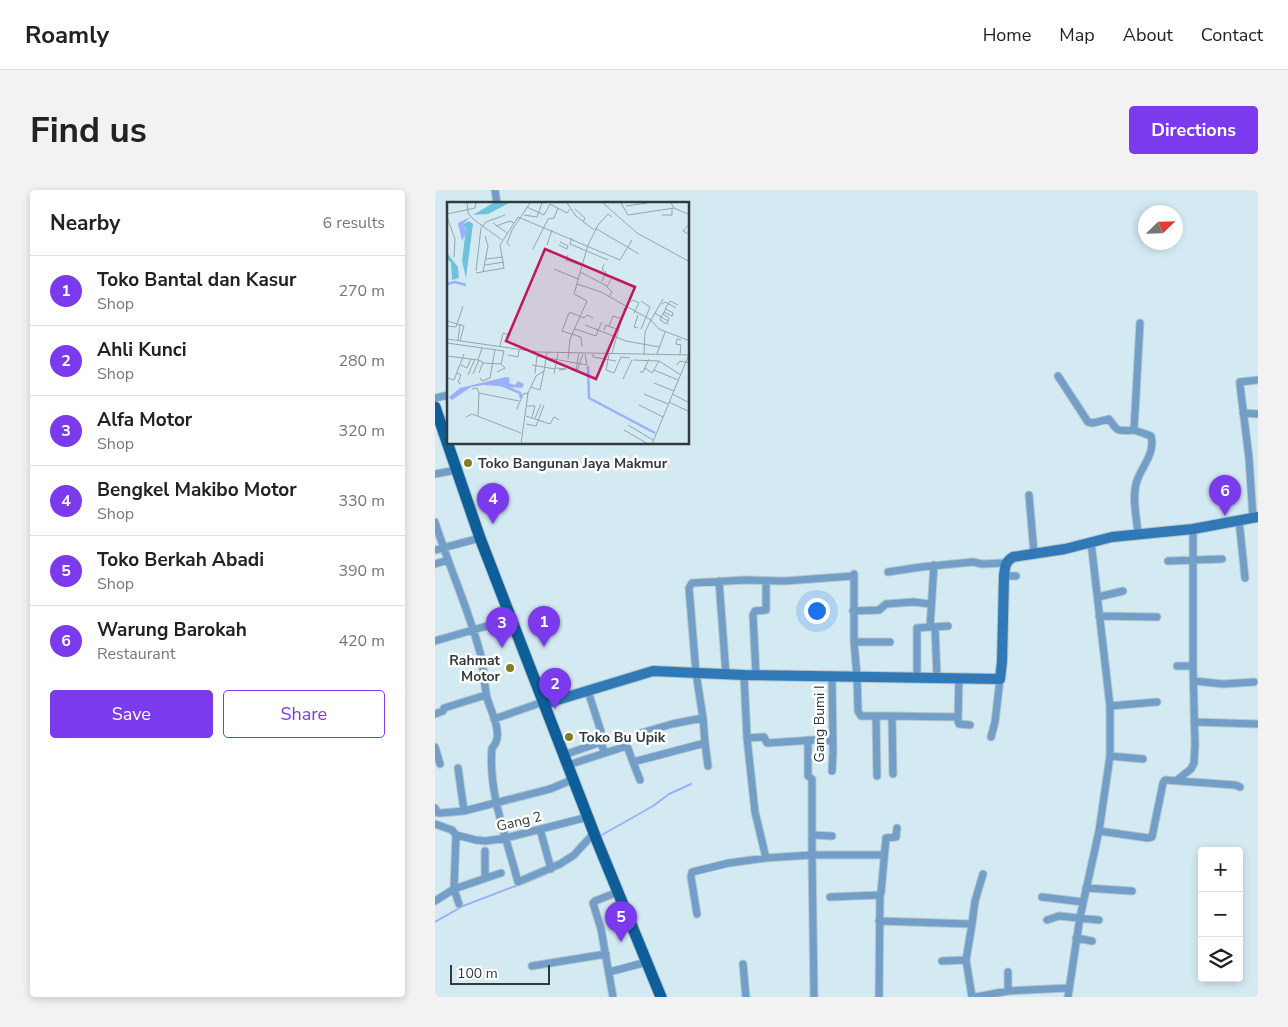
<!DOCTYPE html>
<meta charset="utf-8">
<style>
:root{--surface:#fff;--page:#f2f2f2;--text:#222;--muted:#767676;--line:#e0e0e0;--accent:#7c3aed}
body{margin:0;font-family:"Nunito Sans",sans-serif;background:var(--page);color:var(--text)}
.controls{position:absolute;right:15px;bottom:15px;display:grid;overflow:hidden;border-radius:5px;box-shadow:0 2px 8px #0003}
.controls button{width:45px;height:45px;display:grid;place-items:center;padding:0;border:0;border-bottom:1px solid var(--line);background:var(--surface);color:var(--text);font:25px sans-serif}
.compass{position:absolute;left:703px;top:15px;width:45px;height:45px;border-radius:50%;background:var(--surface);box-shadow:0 2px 8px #0003;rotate:67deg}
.scale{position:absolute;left:15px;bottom:12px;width:100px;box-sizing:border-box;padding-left:5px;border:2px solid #313a3d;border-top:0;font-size:14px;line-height:18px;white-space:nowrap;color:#313a3d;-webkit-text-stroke:4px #fff;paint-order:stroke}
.you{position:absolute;left:381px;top:420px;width:18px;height:18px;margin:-12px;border:4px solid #fff;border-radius:50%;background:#1a73e8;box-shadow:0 0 0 8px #1a73e833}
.badge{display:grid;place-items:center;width:32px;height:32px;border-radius:50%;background:var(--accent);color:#fff;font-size:16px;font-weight:700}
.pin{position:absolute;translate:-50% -41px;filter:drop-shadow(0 1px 2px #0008)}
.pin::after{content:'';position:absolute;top:26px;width:18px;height:15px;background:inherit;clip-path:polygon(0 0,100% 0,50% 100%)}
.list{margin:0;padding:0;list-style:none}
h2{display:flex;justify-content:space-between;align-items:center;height:65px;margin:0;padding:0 20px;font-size:21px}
h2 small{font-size:16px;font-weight:400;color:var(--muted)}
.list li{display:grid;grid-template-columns:32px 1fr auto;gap:15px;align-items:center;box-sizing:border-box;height:70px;padding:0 20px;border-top:1px solid var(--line)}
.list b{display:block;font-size:19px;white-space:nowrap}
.list p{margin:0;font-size:16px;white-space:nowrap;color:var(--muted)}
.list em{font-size:16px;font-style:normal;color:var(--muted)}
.actions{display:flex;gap:10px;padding:15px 20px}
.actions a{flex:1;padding:11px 0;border:1px solid var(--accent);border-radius:5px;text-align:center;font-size:18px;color:var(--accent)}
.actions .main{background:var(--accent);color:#fff}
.icon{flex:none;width:28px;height:28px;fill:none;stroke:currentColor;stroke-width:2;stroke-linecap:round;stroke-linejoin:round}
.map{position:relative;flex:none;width:823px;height:807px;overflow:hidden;border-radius:5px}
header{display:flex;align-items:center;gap:30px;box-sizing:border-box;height:70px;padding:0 25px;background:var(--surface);border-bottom:1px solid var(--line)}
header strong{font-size:24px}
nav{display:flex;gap:28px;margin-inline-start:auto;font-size:18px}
.intro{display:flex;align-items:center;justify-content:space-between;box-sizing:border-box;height:120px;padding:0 30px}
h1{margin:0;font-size:35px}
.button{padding:12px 22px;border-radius:5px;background:var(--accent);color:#fff;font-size:18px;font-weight:700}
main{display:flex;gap:30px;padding:0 30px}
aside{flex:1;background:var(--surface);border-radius:5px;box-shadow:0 2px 8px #0003}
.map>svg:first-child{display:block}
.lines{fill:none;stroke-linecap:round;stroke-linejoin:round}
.stream{stroke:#9ab0fe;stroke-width:2}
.street-casing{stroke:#b3c7cf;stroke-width:9}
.secondary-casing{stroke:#b3c7cf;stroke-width:12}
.primary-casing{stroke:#b3c7cf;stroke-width:13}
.street{stroke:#729ec8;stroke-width:7}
.secondary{stroke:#3179b6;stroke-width:10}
.primary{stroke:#0e5e99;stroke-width:11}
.poi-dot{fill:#827e25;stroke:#fff;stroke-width:2}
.labels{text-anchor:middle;stroke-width:5;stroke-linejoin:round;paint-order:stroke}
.poi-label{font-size:14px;font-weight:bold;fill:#313a3d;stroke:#fff;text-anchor:start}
.street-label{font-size:14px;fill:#313a3d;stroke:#fff}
.inset-river{fill:none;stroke:#9ab0fe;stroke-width:2.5}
.inset-road{fill:none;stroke:#93a4aa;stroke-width:1}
.view{fill:#c2185b;fill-opacity:0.15;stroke:#c2185b;stroke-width:2.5}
.inset-edge{fill:none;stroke:#313a3d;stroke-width:2.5}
</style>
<header>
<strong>Roamly</strong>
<nav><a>Home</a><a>Map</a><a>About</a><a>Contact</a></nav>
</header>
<div class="intro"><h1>Find us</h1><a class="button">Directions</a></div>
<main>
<aside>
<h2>Nearby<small>6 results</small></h2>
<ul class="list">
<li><span class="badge">1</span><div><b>Toko Bantal dan Kasur</b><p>Shop</p></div><em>270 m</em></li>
<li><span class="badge">2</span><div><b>Ahli Kunci</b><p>Shop</p></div><em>280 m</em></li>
<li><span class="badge">3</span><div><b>Alfa Motor</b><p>Shop</p></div><em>320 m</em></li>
<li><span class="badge">4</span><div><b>Bengkel Makibo Motor</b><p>Shop</p></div><em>330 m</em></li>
<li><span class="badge">5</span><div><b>Toko Berkah Abadi</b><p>Shop</p></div><em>390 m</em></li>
<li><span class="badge">6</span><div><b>Warung Barokah</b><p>Restaurant</p></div><em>420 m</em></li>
</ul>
<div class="actions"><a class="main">Save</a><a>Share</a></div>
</aside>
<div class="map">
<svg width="823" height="807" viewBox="0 0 823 807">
<rect width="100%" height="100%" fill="#d4eaf3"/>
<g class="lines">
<path class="stream" d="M 165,646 L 218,616 L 234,604 L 256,594
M 92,692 L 111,684
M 0,732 L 28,716 L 83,695"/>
<g class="street-casing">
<path id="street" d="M 60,0 L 62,14
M 623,186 L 653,232 L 658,233 L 674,229 C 683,242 682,241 699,240
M 0,208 L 14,205
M 808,223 L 823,224
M 0,284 L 21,280
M 594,305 L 599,363
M 818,328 L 814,268 L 805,195 L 805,192 L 823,190
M 804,330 L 810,388
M 0,332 C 14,377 34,420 46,466 C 49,480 49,494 52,508 C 56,522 70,546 57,558 C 53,603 72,649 83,692 L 125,674 L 139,665 L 159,643
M 703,345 C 702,329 697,309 701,294 C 705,278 721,264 716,246 L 699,240 L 705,133
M 0,360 L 45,348
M 733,371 L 787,369
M 0,374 L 13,370
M 453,382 L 486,377 L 538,372 L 547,374 L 570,373
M 419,384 L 419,452 L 422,486 L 423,521 L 426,526 L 457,526 L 458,584
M 569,386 L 581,386
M 284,391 L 291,485
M 663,407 L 688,401
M 418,421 L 444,420 L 451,414 L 478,412 L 496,414
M 664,426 L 722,427
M 497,437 L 513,436
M 500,437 L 502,487
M 0,451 L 76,429
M 419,452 L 455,452
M 742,476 L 758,476
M 309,485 L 312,548 L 320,622 L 331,668 L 377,665 L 379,807
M 321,485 L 318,425 L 320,421 L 331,420 L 331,391
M 397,487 L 398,561 L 397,581
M 482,487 L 482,438 L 495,437 L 499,375
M 524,488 L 523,531 L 524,534 L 535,535
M 759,491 L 788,494 L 819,492
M 153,501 L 169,551 L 167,556 L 170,563 L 192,556 L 198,572
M 675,516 L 722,512
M 0,524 L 8,521 L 9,518 L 51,505
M 441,526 L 442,586
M 457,526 L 522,527
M 59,529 L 105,513 L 109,514
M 759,532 L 823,534
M 206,543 L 237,534 L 268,528
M 556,547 L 560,532 L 565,489
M 312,548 L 329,547 L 332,553 L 379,550 L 398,551
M 373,550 L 373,586 L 377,589 L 377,665 L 449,665
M 270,553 L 273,576
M 0,557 L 5,574
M 129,565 L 169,551
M 675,566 L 708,569
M 133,575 L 170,563
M 23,578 L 29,621
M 205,590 L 198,572 L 270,553 L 268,528 L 261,483 L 254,398 L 257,393 L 310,390 L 350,391 L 418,386
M 742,590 L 756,579 L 759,573 L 760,555 L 758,476 L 758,339
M 0,618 L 3,623 L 6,623 L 29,621 L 115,599 L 139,589
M 0,634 L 17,640 L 21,645 L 19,699 L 66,683
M 105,639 L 116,679
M 664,641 L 713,648 L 717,647 L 728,593 L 730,590 L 800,595 L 805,597
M 21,645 L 41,650 L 51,651 L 71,648 L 153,627
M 378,645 L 397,646
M 50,688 L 50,661
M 651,698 L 697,701
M 445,705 L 446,703 L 451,648 L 461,647 L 462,638
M 395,707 L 445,705 L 444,807
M 607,707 L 648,712
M 0,711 L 19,699 L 24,714
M 262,724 L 256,687 L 257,682 L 294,673 L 331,668
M 612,730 L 624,726 L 664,730
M 444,731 L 537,734 L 531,770 L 537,807
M 537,734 L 540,711 L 548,684
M 641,748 L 657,751
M 507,771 L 531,770
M 308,774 L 311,807
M 97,776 L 171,764
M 174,782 L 212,772
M 573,782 L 573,801
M 178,807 L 166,739 L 158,713 L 160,711 L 183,702
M 541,807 L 573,801 L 634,798
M 633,807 L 645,727 L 664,641 L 675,566 L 675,516 L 656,352"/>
</g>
<g class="secondary-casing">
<path id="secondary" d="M 109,514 L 218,481 L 309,485 L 565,489 L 567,472 L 569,386 C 570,377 570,372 578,367 L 630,359 L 677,347 L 758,339 L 823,327"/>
</g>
<g class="primary-casing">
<path id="primary" d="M 0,217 L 45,348 L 162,651 L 226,807"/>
</g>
<use href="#street" class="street"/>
<use href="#secondary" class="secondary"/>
<use href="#primary" class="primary"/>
</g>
<g class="poi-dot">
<circle cx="33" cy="273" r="5"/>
<circle cx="75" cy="478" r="5"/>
<circle cx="134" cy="547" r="5"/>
</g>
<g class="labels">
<g class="poi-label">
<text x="43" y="278">Toko Bangunan Jaya Makmur</text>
<text x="65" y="475" text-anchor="end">Rahmat<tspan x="65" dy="16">Motor</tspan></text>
<text x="144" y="552">Toko Bu Upik</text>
</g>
<g class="street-label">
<text transform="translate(384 534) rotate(-90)" y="5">Gang Bumi I</text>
<text transform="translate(84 631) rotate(-13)" y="5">Gang 2</text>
</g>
</g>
<g transform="translate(12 12)">
<rect width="242" height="242" fill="#d4eaf3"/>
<path d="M 46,1 L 62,1 L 41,12 L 26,13 ZM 22,19 L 26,22 L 19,76 L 15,59 L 19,27 L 15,23 ZM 0,36 L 0,51 L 11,65 L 12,76 L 5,78 L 4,61 L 0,56 Z" fill="#70c1de"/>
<path d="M 23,15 L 15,23 L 20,29 L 15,39 L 11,21 ZM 59,175 L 63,176 L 62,181 L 68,183 L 71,179 L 77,182 L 75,186 L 37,183 L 24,185 L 5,198 L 2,195 L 13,186 Z" fill="#9ab0fe"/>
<path class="inset-river" d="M 0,82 L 8,80 L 19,83M 141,164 L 142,196 L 208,231M 50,181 L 73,191 L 74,196"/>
<path class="inset-road" d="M 20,1 L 21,11 L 26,17 L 55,38M 120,1 L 129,14 L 147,28M 156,1 L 190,31 L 243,60M 174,1 L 181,13 L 227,6M 224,1 L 227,6 L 243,13M 103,2 L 120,11 L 123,7M 179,4 L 200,1M 80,5 L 97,13 L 103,2M 128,7 L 138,16 L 136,20M 0,12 L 28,6 L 29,1M 77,13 L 90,15 L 95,1M 215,13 L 225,13 L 225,6M 0,15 L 8,37 L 7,55M 46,21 L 60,31M 243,21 L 236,29 L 243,33M 49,24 L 63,19 L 67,21M 148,26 L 192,52M 125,36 L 123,42 L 161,58M 100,43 L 105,28M 112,43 L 120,47 L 121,44 L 113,40M 63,44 L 60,41 L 65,28 L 83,1M 86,47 L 101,17 L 107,16 L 111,6M 121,53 L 119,58 L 134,63M 39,57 L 56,55M 38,63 L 57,60M 107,67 L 131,77M 29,69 L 34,26 L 39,20 L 58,13M 36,70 L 41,44 L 38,34M 133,70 L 160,84M 29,71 L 57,66 L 53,43 L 71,15 L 173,58 L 185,38M 155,79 L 159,70 L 155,68 L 157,62M 130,82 L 154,90 L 204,118 L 216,97M 162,95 L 165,90 L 160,85 L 164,77M 184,100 L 186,98 L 192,101 L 187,111M 215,102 L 218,100 L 229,106M 218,107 L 223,99 L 231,103M 122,110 L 137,116 L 140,113 L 146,116M 122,111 L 115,129 L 134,135 L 135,144M 208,111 L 214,115 L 213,118 L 220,122 L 221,119M 216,112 L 222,116 L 221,119 L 214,115 L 216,112 L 217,110 L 225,114 L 226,111 L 219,107 L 217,110M 0,119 L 17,124M 138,123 L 151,128 L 155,120M 0,124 L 9,125 L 16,104M 162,124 L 166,114 L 175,117M 191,126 L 187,125 L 191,113M 128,127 L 149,134 L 151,128 L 179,139 L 212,145M 194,127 L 203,105 L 194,99M 157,128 L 159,123 L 172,128M 0,137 L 91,150 L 243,153M 11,138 L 13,122M 13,139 L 17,124M 0,141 L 57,149M 53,144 L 56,131 L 64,133M 165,151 L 178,106M 146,152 L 146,155 L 169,159M 162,152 L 159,168 L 167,171 L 174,155 L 183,156M 197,152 L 198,130 L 204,118 L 212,127 L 243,139M 210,152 L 218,130M 61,153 L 71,155 L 72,148M 233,153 L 234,143 L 229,142 L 230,137 L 234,138M 0,154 L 31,158 L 35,146M 90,154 L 140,163 L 138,152M 121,157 L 123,137 L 140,99 L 127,92 L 141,43 L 151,23 L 161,12 L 165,15M 31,158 L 36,160 L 32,171M 186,158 L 212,159 L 234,173M 35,161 L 54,162M 14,163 L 20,166 L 24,157M 85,163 L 108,167M 230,163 L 233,159 L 243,161M 109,166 L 119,167 L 112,168M 198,166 L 205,171 L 212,159M 125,168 L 129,168 L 132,151M 207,168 L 231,178M 130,169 L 136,152M 50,170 L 58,166 L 54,162 L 57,149M 193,170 L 196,170 L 202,157M 10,171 L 14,173 L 11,180 L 14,182M 88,171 L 90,154M 26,172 L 32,158M 107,172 L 111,151M 21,173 L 28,157M 1,176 L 7,178 L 17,152M 33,176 L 35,179 L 43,176 L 48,147M 176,177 L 185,158M 207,181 L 227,189M 84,185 L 93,188 L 97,169M 25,187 L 30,186 L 32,191 L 31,214M 32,191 L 72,199M 197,192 L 221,202M 225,192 L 243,201M 222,200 L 243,210M 192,203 L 216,215M 80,204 L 88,204 L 85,215M 70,207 L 76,192 L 81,191M 79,214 L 103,222 L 107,215 L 112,218M 19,215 L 25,212 L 74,231M 88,216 L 94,202M 79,222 L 89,224 L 97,203M 181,223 L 206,238M 177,228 L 201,242M 74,242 L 81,191 L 89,174 L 97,169 L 100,150M 205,242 L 243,150"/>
<path class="view" d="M 98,47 L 188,85 L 149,177 L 59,139 Z"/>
<rect width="242" height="242" class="inset-edge"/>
</g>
</svg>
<div class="controls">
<button>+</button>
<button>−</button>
<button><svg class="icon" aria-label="layers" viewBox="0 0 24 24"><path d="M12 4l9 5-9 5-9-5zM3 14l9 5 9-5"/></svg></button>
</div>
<svg class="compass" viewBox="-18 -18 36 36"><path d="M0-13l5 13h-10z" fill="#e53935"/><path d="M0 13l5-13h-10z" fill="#767676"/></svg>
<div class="scale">100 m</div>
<div class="you"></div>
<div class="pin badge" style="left:109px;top:457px">1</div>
<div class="pin badge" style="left:120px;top:519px">2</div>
<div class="pin badge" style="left:67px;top:458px">3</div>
<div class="pin badge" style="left:58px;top:334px">4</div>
<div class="pin badge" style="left:186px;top:752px">5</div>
<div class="pin badge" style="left:790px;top:326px">6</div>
</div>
</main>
